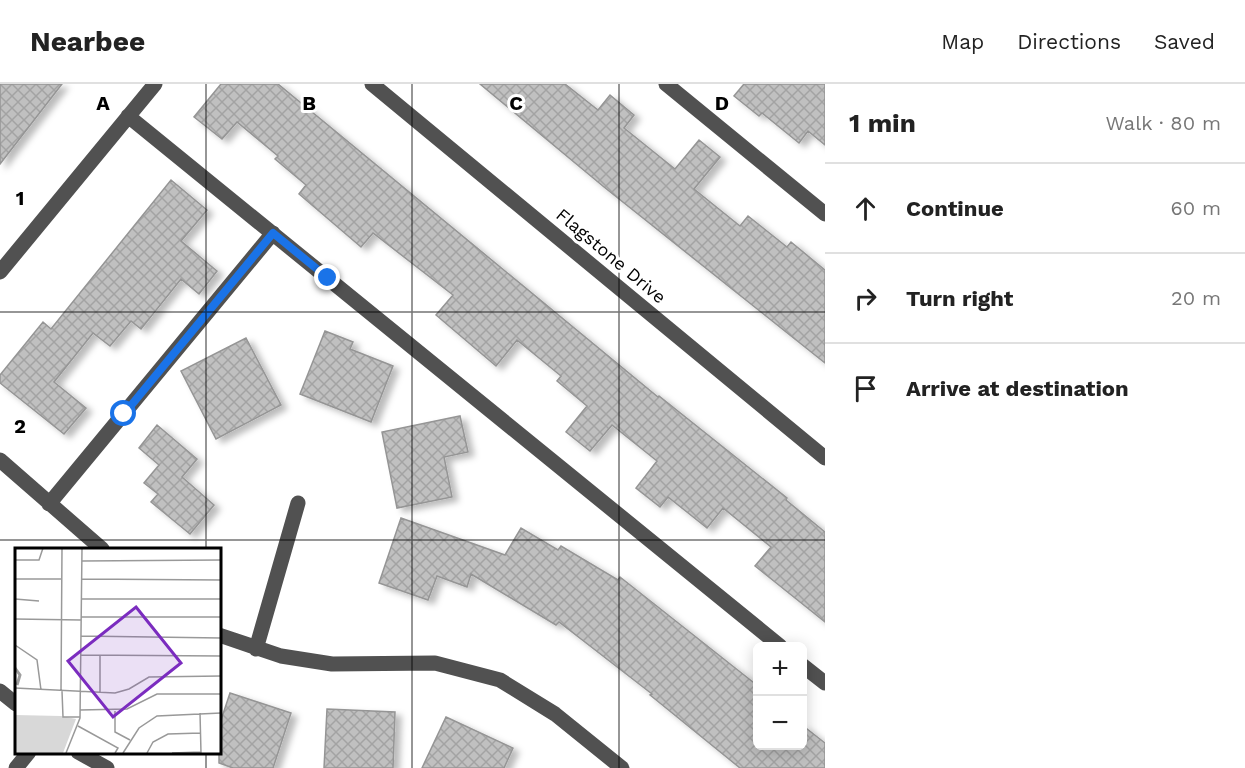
<!DOCTYPE html>
<meta charset="utf-8">
<style>
:root{--surface:#fff;--page:#f2f2f2;--text:#222;--muted:#767676;--line:#e0e0e0}
body{margin:0;font-family:"Work Sans",sans-serif;background:var(--page);color:var(--text)}
.controls{position:absolute;right:18px;bottom:18px;display:grid;overflow:hidden;border-radius:9px;box-shadow:0 3px 15px #0003}
.controls button{width:54px;height:54px;display:grid;place-items:center;padding:0;border:0;border-bottom:2px solid var(--line);background:var(--surface);color:var(--text);font:30px sans-serif}
.stop{position:absolute;width:18px;height:18px;margin:-14px;border:4px solid #1a73e8;border-radius:50%;background:#fff}
.stop.end{background:#1a73e8;border-color:#fff;box-shadow:0 2px 6px #0008}
.list{margin:0;padding:0;list-style:none}
h2{display:flex;justify-content:space-between;align-items:center;height:78px;margin:0;padding:0 24px;font-size:26px}
h2 small{font-size:20px;font-weight:400;color:var(--muted)}
.list li{display:grid;grid-template-columns:39px 1fr auto;gap:18px;align-items:center;box-sizing:border-box;height:90px;padding:0 24px;border-top:2px solid var(--line)}
.list b{display:block;font-size:22px;white-space:nowrap}
.list em{font-size:20px;font-style:normal;color:var(--muted)}
.icon{flex:none;width:33px;height:33px;fill:none;stroke:currentColor;stroke-width:2;stroke-linecap:round;stroke-linejoin:round}
.map{position:relative;flex:none;width:825px;height:684px;overflow:hidden}
header{display:flex;align-items:center;gap:36px;box-sizing:border-box;height:84px;padding:0 30px;background:var(--surface);border-bottom:2px solid var(--line)}
header strong{font-size:28px}
nav{display:flex;gap:33px;margin-inline-start:auto;font-size:21px}
main{display:flex}
aside{flex:1;background:var(--surface)}
.map>svg:first-child{display:block}
.building{fill:url(#building-cross-hatch);stroke:#959595;stroke-width:1.5;filter:url(#shadow)}
.lines{fill:none;stroke-linecap:round;stroke-linejoin:round}
.minor{stroke:#515151;stroke-width:15}
.route{stroke:#1a73e8;stroke-width:8}
.grid{fill:none;stroke:#000;stroke-width:1.5;stroke-opacity:0.55}
.labels{text-anchor:middle;stroke-width:6;stroke-linejoin:round;paint-order:stroke}
.street-label{font-size:18px;fill:#000;stroke:#fff}
.inset-river{fill:none;stroke:#9f9f9f;stroke-width:3}
.inset-road{fill:none;stroke:#999;stroke-width:1.5}
.view{fill:#7b2cbf;fill-opacity:0.15;stroke:#7b2cbf;stroke-width:3}
.inset-edge{fill:none;stroke:#000;stroke-width:3}
.grid-label{font-size:20px;text-anchor:middle;font-weight:bold;fill:#000;stroke:#fff;stroke-width:6;stroke-linejoin:round;paint-order:stroke}
</style>
<header>
<strong>Nearbee</strong>
<nav><a>Map</a><a>Directions</a><a>Saved</a></nav>
</header>
<main>
<div class="map">
<svg width="825" height="684" viewBox="0 0 825 684">
<defs>
<pattern id="building-cross-hatch" width="8" height="8" patternUnits="userSpaceOnUse" patternTransform="scale(1.5)"><rect width="8" height="8" fill="#c0c0c0"/><path d="M0 0l8 8M0 8l8-8" fill="none" stroke="#a3a3a3"/></pattern>
<filter id="shadow"><feDropShadow dx="6" dy="4" stdDeviation="3" flood-color="#0004"/></filter>
</defs>
<rect width="100%" height="100%" fill="#fff"/>
<path class="building" d="M 0,0 L 62,0 L 0,80 Z
M 221,0 L 278,0 L 658,313 L 659,312 L 787,414 L 786,416 L 825,448 L 825,538 L 755,482 L 771,463 L 723,424 L 707,444 L 668,413 L 660,423 L 636,404 L 657,377 L 612,341 L 590,367 L 566,348 L 587,322 L 557,297 L 561,292 L 517,256 L 496,282 L 436,231 L 453,211 L 373,149 L 361,163 L 299,110 L 306,101 L 275,75 L 278,72 L 237,38 L 222,55 L 194,33 Z
M 480,0 L 565,0 L 598,26 L 610,11 L 634,31 L 624,44 L 675,85 L 699,56 L 720,73 L 694,105 L 740,142 L 748,132 L 787,163 L 791,158 L 825,186 L 825,279 L 604,103 Z
M 744,0 L 825,0 L 825,61 L 808,47 L 799,59 L 762,29 L 759,32 L 734,12 Z
M 171,96 L 207,126 L 181,157 L 217,187 L 199,210 L 181,195 L 141,245 L 131,237 L 110,262 L 93,249 L 54,298 L 86,324 L 64,350 L 0,299 L 0,291 L 43,238 L 51,245 Z
M 325,247 L 353,258 L 350,265 L 393,282 L 371,338 L 300,310 Z
M 246,254 L 281,321 L 216,355 L 181,287 Z
M 460,332 L 468,368 L 444,373 L 452,413 L 397,424 L 382,348 Z
M 157,341 L 197,375 L 182,393 L 214,421 L 190,450 L 151,418 L 158,410 L 144,399 L 159,381 L 139,364 Z
M 401,434 L 505,471 L 521,444 L 558,466 L 561,462 L 618,496 L 620,493 L 758,602 L 758,662 L 802,662 L 802,641 L 825,659 L 825,684 L 740,684 L 650,611 L 652,610 L 559,538 L 556,541 L 471,490 L 467,503 L 437,492 L 428,516 L 379,499 Z
M 230,609 L 291,629 L 273,684 L 233,684 L 219,679 L 219,642 Z
M 327,625 L 395,628 L 393,684 L 324,684 Z
M 446,633 L 513,664 L 504,684 L 422,684 Z"/>
<g class="lines">
<path class="minor" d="M 372,0 L 825,374
M 666,0 L 825,130
M 128,32 L 780,562
M 0,188 L 155,0
M 0,376 L 102,465
M 49,420 L 273,149
M 219,551 L 281,572 L 332,580 L 435,579 L 500,596 L 555,630 L 622,684
M 256,565 L 298,419
M 802,581 L 825,599
M 0,607 L 16,620
M 78,668 L 107,684
M 16,684 L 29,668"/>
</g>
<g class="lines">
<path class="route" d="M 124,330 L 273,149 L 328,194"/>
</g>
<path class="grid" d="M 206,0 L 206,465M 412,0 L 412,684M 619,0 L 619,684M 0,228 L 825,228M 0,456 L 825,456M 206,668 L 206,684"/>
<g class="labels">
<g class="street-label">
<text transform="translate(611 172) rotate(40)" y="6">Flagstone Drive</text>
</g>
</g>
<g transform="translate(15 464)">
<rect width="206" height="206" fill="#fff"/>
<path d="M 0,167 L 46,168 L 61,171 L 48,205 L 0,205 Z" fill="#d8d8d8"/>
<path class="inset-river" d="M 0,120 L 5,127 L 2,137"/>
<path class="inset-road" d="M 0,12 L 24,12 L 28,0M 67,13 L 206,12M 0,31 L 46,31M 66,31 L 206,32M 0,51 L 24,53M 66,51 L 206,51M 66,69 L 206,69M 0,71 L 66,72M 66,88 L 206,90M 0,97 L 22,112 L 26,142M 66,107 L 206,108M 0,140 L 100,145 L 114,141 L 134,129 L 206,128M 46,143 L 47,0M 47,143 L 48,169 L 65,169M 85,144 L 85,107M 65,162 L 112,161 L 142,146 L 206,146M 100,163 L 100,184 L 115,192M 185,165 L 186,205M 63,178 L 103,200 L 100,205M 51,205 L 65,170 L 67,0M 108,205 L 124,180 L 142,168 L 206,165M 132,205 L 138,194 L 153,186 L 186,185M 157,205 L 186,204"/>
<path class="view" d="M 121,59 L 166,115 L 98,169 L 53,113 Z"/>
<rect width="206" height="206" class="inset-edge"/>
</g>
<g class="grid-label">
<text x="103" y="26">A</text>
<text x="309" y="26">B</text>
<text x="516" y="26">C</text>
<text x="722" y="26">D</text>
<text x="20" y="121">1</text>
<text x="20" y="349">2</text>
</g>
</svg>
<div class="controls">
<button>+</button>
<button>−</button>
</div>
<div class="stop" style="left:124px;top:330px"></div>
<div class="stop end" style="left:328px;top:194px"></div>
</div>
<aside>
<h2>1 min<small>Walk · 80 m</small></h2>
<ul class="list">
<li><svg class="icon" aria-label="ahead" viewBox="0 0 24 24"><path d="M12 20V5M6 11l6-6 6 6"/></svg><div><b>Continue</b></div><em>60 m</em></li>
<li><svg class="icon" aria-label="right" viewBox="0 0 24 24"><path d="M7 20v-9h11M14 6l5 5-5 5"/></svg><div><b>Turn right</b></div><em>20 m</em></li>
<li><svg class="icon" aria-label="arrive" viewBox="0 0 24 24"><path d="M6 21V4h12l-3 4 3 4H6"/></svg><div><b>Arrive at destination</b></div></li>
</ul>
</aside>
</main>
